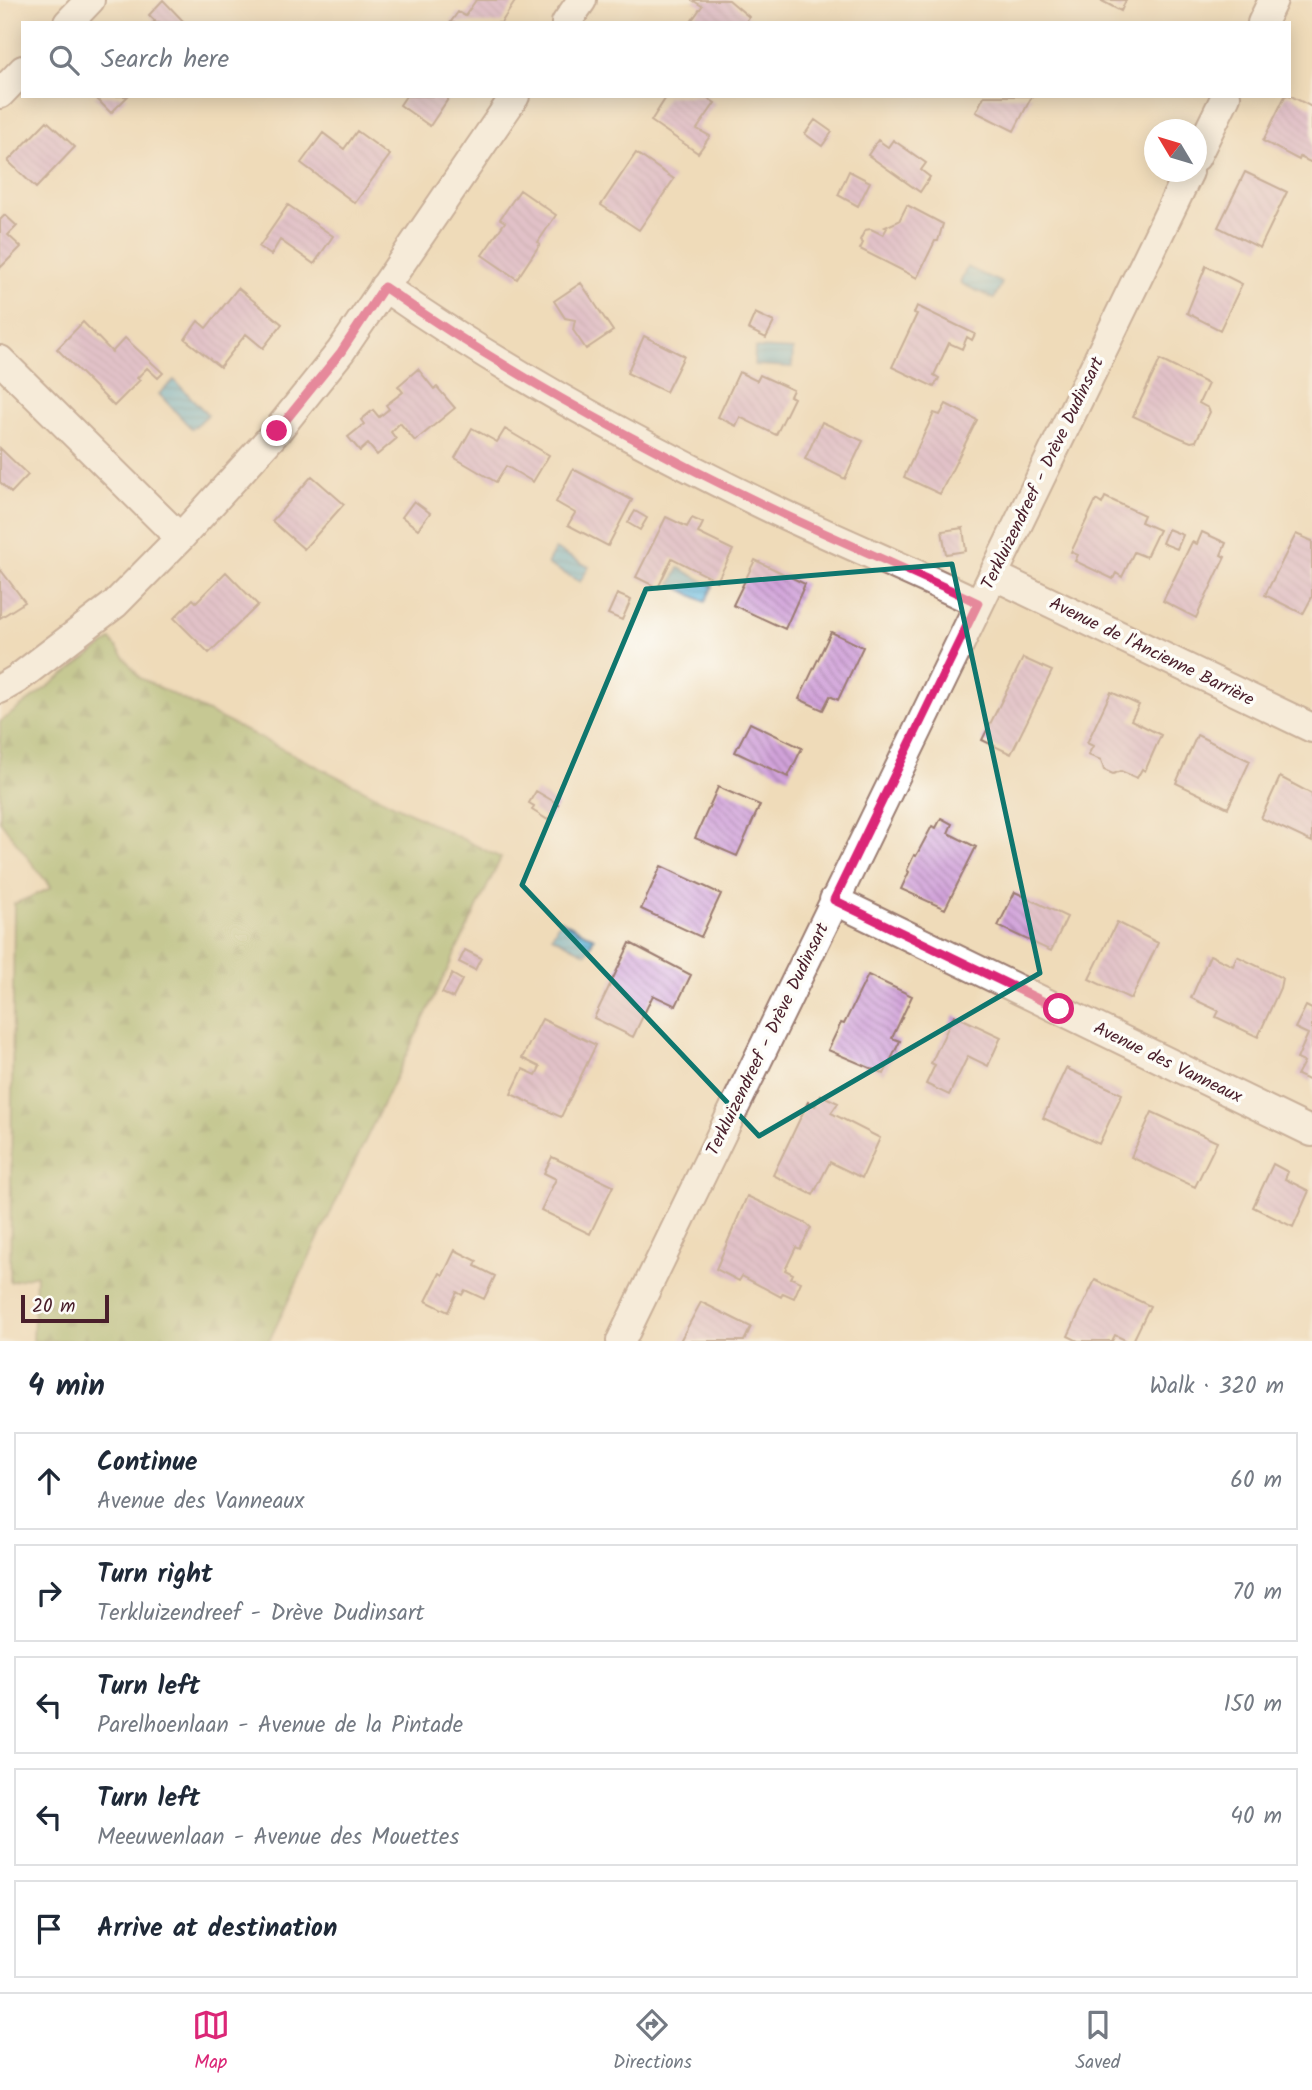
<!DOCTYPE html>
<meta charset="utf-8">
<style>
:root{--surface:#fff;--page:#f6f6f7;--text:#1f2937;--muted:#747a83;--line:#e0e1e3;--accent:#db2777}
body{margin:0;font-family:Kalam,sans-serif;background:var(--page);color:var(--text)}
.compass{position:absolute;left:1144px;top:119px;width:63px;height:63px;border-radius:50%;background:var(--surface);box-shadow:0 4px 18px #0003;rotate:308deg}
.scale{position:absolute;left:21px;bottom:18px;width:88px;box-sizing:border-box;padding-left:7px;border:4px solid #4a1f2b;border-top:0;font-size:19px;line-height:24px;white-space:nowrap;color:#4a1f2b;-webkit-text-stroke:5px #fdfcf7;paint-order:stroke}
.stop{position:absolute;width:21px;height:21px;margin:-16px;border:5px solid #db2777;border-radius:50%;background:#fff}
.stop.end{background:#db2777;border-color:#fff;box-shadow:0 2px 7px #0008}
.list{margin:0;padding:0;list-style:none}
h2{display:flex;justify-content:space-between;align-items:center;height:91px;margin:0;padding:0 28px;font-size:30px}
h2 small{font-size:23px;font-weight:400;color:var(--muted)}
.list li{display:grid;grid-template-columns:46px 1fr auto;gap:21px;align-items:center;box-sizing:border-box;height:98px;margin:0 14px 14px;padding:0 14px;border:2px solid var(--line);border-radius:0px}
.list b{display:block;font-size:26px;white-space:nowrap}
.list p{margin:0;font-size:23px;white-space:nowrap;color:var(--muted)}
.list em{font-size:23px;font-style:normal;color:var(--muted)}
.icon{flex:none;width:38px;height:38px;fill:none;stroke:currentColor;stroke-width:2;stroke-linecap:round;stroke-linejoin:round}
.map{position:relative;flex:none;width:1312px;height:1341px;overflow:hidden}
.search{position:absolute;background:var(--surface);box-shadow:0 4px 18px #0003;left:21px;right:21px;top:21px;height:77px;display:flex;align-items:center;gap:18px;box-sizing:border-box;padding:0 24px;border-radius:0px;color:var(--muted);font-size:26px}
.sheet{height:651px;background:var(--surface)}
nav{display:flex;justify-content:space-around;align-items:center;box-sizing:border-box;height:98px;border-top:2px solid var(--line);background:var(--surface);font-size:19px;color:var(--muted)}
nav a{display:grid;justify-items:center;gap:4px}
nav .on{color:var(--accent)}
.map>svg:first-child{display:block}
.forest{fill:url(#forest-firs);stroke:#6f6848;stroke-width:2}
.water{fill:url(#water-rules);stroke:#536a82;stroke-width:2}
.building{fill:url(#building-back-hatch)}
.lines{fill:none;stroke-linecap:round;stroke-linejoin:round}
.minor-casing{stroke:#9c7d72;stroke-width:32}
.minor{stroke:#fff;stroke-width:28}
.route{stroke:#db2777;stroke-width:9}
.marked{fill:none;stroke:#0f766e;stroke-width:5;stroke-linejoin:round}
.labels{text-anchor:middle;stroke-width:7;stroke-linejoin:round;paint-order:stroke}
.street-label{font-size:18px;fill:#4a1f2b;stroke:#fdfcf7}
</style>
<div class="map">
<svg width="1312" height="1341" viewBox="0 0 1312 1341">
<defs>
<pattern id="forest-firs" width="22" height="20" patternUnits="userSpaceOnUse" patternTransform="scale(1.75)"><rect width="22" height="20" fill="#94b265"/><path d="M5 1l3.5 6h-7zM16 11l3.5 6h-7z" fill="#7b9053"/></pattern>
<pattern id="water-rules" width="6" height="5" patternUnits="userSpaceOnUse" patternTransform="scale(1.75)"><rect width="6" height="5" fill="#5cb4d9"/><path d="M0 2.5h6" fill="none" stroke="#4e92b0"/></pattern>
<pattern id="building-back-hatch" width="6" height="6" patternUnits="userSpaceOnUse" patternTransform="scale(1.75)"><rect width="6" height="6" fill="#d1a3da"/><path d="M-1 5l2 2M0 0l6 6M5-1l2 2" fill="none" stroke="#ac84b1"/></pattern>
</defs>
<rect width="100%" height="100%" fill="#fdfcf7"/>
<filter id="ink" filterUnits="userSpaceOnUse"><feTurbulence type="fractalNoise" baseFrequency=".0143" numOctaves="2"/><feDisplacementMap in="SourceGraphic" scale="14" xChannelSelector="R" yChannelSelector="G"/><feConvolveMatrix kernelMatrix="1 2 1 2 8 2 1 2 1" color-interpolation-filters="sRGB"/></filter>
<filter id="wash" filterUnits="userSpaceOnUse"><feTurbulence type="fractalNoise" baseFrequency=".00686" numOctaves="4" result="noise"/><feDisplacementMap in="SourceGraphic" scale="28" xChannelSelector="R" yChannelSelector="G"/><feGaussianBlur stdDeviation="1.57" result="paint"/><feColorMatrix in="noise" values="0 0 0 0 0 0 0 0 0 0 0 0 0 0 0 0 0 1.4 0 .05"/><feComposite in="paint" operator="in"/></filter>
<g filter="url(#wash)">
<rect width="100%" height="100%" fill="#efdbb9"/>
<path class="forest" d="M 111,640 L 140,678 L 501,858 L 269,1341 L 33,1341 L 36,1275 L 10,1282 L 14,904 L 51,888 L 0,821 L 0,722 Z"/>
<path class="water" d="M 967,267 L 1002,283 L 994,299 L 960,283 Z
M 755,348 L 793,350 L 792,367 L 754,365 Z
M 174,380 L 208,415 L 192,429 L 159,394 Z
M 555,549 L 589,567 L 580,582 L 547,564 Z
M 679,568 L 713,586 L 705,602 L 671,584 Z
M 560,920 L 594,938 L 586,954 L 552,936 Z"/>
<g id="blocks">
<path class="building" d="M 163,0 L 185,23 L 153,23 L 155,21 L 149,15 Z
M 476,0 L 516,0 L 501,23 L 450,23 L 458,12 L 465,16 Z
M 692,0 L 729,0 L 749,17 L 745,23 L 690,23 L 702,6 Z
M 1100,0 L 1126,0 L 1121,11 Z
M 1289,95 L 1312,107 L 1312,163 L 1300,157 L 1299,160 L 1263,141 L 1285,96 Z
M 94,96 L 128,96 L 111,113 Z
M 406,96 L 450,96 L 430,126 L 400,105 Z
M 667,96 L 705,96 L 715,103 L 697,129 L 710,136 L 698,153 L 651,121 Z
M 984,96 L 1032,96 L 1014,131 L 976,112 Z
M 815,120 L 832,132 L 822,146 L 805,134 Z
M 47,121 L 75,147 L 36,188 L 8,161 Z
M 357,131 L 390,155 L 355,203 L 301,163 L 323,133 L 344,149 Z
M 878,140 L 888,147 L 893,140 L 926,163 L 921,170 L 930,177 L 920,192 L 868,155 Z
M 636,153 L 674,179 L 639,230 L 601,205 Z
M 849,171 L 870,182 L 858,206 L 838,195 Z
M 1245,172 L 1287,192 L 1260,248 L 1218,227 Z
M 520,190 L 556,215 L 538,242 L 540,244 L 517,279 L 482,255 L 505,222 L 500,219 Z
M 288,205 L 333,236 L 314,264 L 280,240 L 271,255 L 259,247 Z
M 907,205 L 943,224 L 938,241 L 935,241 L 917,278 L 860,249 L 863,243 L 860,240 L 865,230 L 871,229 L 883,235 L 887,228 L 885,227 L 899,221 Z
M 5,215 L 17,226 L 8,235 L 21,247 L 0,268 L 0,220 Z
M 1206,266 L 1242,284 L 1220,330 L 1187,313 Z
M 581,283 L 613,331 L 586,349 L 573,330 L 575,320 L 565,318 L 554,301 Z
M 238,288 L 282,324 L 263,348 L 246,334 L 220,367 L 185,339 L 198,321 L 206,328 Z
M 917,306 L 975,334 L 972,340 L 967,337 L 962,349 L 949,343 L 934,375 L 939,378 L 934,387 L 892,367 L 917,314 L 914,313 Z
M 755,313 L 774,322 L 766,338 L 748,329 Z
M 83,322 L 112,352 L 125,338 L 163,373 L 158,378 L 147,368 L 137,378 L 140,380 L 114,406 L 57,349 Z
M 644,336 L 684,356 L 666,392 L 627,373 Z
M 1160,360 L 1208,384 L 1199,403 L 1208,408 L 1210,412 L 1196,441 L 1191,442 L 1181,438 L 1133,416 Z
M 418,369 L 434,389 L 437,387 L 455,408 L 415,441 L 400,423 L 391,432 L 396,439 L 377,455 L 368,444 L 360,451 L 348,437 L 364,424 L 361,420 L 373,410 L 379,417 L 389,409 L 386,405 L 403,392 L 398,386 Z
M 739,372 L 757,381 L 760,375 L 793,390 L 790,396 L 794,398 L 776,435 L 740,417 L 736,426 L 718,417 Z
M 946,404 L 977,420 L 940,494 L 904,477 L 934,413 L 940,415 Z
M 822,422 L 863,441 L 845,479 L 805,459 Z
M 472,428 L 497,442 L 505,429 L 549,455 L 533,482 L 506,466 L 496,482 L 455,458 Z
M 0,448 L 28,475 L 11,493 L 0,482 Z
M 573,469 L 632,500 L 608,546 L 568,525 L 575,513 L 556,502 Z
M 312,476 L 344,504 L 304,549 L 272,521 Z
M 1105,497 L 1144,515 L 1141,522 L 1159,530 L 1146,557 L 1134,552 L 1122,577 L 1116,573 L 1113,579 L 1075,561 L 1078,555 L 1071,552 L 1096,500 L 1102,504 Z
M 414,501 L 430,513 L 418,529 L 402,517 Z
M 635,511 L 647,518 L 640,530 L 628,523 Z
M 666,517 L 687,527 L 692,518 L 703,523 L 698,533 L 733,550 L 717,581 L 672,558 L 658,588 L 636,577 Z
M 963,528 L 966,551 L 946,554 L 942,531 Z
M 1168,529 L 1183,535 L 1177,549 L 1162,543 Z
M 1202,532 L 1226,543 L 1221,555 L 1225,557 L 1196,618 L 1163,601 L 1192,542 L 1197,544 Z
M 1296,534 L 1312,541 L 1312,597 L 1303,614 L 1265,595 Z
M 755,560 L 805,584 L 785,629 L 733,605 Z
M 0,569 L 25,602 L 0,618 Z
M 226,572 L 258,605 L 209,653 L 174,618 L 193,599 L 196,602 Z
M 617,594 L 631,600 L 622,620 L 608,614 Z
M 831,632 L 863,647 L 838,700 L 830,696 L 823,710 L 799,699 Z
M 1023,658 L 1052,671 L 1011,754 L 982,740 Z
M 1111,692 L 1139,705 L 1131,720 L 1161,735 L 1145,771 L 1142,769 L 1137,778 L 1121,771 L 1113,774 L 1104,770 L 1101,760 L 1088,755 L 1093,746 L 1087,743 Z
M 750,723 L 802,748 L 788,777 L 735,752 Z
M 1197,735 L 1250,761 L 1228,808 L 1176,783 Z
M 1280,777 L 1312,794 L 1312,842 L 1261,818 Z
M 718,787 L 760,805 L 737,856 L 695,838 Z
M 536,791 L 558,804 L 548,820 L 532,810 L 534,806 L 529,803 Z
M 941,818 L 952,824 L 948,833 L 976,847 L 945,909 L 901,889 L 909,872 L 907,870 L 914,855 L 916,856 L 932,826 L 936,828 Z
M 661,866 L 721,894 L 701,937 L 641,909 Z
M 1015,892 L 1067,917 L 1051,951 L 998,926 Z
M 1117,922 L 1158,943 L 1131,999 L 1089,979 Z
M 630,943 L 691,975 L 676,1006 L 653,995 L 633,1037 L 594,1018 Z
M 465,950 L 481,958 L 475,970 L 459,962 Z
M 1210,955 L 1233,966 L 1237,956 L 1282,978 L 1280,988 L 1258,1037 L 1216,1017 L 1219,1011 L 1191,998 Z
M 452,974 L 462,980 L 453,998 L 442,993 Z
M 868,975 L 912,996 L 892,1038 L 900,1041 L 884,1074 L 828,1050 L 841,1023 L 844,1024 Z
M 1306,1006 L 1312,1009 L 1312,1082 L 1297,1075 L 1304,1062 L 1297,1059 L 1308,1034 L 1295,1028 Z
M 954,1015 L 1001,1037 L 988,1066 L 968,1056 L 949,1095 L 926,1084 L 935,1065 L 931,1063 Z
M 542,1019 L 596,1045 L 561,1117 L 511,1094 L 523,1069 L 536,1075 L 540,1067 L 522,1058 Z
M 1066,1068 L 1122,1094 L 1099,1144 L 1043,1118 Z
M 821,1095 L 838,1103 L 831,1113 L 880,1138 L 862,1178 L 830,1162 L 813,1195 L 773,1175 L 808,1102 L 815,1106 Z
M 1152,1112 L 1217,1142 L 1195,1187 L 1131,1157 Z
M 552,1157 L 613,1186 L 590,1234 L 541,1210 L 556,1179 L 544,1173 Z
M 1273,1164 L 1288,1172 L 1285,1179 L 1309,1191 L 1293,1227 L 1253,1207 Z
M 747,1196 L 807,1224 L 811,1228 L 800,1249 L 796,1247 L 785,1270 L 793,1274 L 791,1278 L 801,1282 L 794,1298 L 783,1293 L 781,1297 L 742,1276 L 739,1281 L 716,1269 Z
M 455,1250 L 477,1261 L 475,1266 L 495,1276 L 484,1299 L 465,1290 L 462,1295 L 457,1292 L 448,1312 L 426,1301 L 440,1273 L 443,1275 Z
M 1095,1280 L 1150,1306 L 1133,1341 L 1127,1341 L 1115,1335 L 1112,1341 L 1078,1341 L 1068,1336 Z
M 701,1302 L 751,1327 L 744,1341 L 680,1341 Z"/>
</g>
</g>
<g filter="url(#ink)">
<use href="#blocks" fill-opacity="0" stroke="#9c7d72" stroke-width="2"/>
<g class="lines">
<g class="minor-casing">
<path id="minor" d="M 68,23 L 90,0
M 566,23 L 582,0
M 1262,23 L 1273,0
M 0,94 L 23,70
M 1196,157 L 1226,96
M 384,287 C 504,371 634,442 766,506 C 836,540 908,569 978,603
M 0,360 L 180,538
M 993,575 L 1312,728
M 0,689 L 17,679 L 115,604 L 180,538 L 277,431 L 341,351 L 515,96
M 834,900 L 1312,1132
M 621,1341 L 1189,172"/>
</g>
<use href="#minor" class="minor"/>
</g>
</g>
<g class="lines" filter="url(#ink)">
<path class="route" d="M 277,431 L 341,352 L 384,287 C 504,371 634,442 766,506 C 836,540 908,569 978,603 L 834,900 L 1059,1009"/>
</g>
<path d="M0 0H1312V1341H0ZM 952,564 L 1040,973 L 759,1136 L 522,885 L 646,589 Z" fill="#efdbb9" fill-opacity=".55" fill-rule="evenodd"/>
<path class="marked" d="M 952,564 L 1040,973 L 759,1136 L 522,885 L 646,589 Z"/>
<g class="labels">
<g class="street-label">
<text transform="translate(1042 473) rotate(-64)" y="6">Terkluizendreef - Drève Dudinsart</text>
<text transform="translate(1152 651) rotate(26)" y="6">Avenue de l'Ancienne Barrière</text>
<text transform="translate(767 1039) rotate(-64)" y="6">Terkluizendreef - Drève Dudinsart</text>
<text transform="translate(1168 1062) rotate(26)" y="6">Avenue des Vanneaux</text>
</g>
</g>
</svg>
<svg class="compass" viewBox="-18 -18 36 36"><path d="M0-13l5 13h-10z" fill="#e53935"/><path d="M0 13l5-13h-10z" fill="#747a83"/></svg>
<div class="scale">20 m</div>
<div class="stop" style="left:1059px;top:1009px"></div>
<div class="stop end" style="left:277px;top:431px"></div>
<div class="search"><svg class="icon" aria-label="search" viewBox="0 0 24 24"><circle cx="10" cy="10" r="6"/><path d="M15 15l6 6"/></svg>Search here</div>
</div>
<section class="sheet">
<h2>4 min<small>Walk · 320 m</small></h2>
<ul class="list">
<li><svg class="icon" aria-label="ahead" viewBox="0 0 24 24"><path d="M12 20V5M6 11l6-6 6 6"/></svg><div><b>Continue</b><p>Avenue des Vanneaux</p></div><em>60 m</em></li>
<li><svg class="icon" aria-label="right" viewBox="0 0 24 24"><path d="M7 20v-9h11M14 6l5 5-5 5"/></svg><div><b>Turn right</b><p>Terkluizendreef - Drève Dudinsart</p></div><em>70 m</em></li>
<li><svg class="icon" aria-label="left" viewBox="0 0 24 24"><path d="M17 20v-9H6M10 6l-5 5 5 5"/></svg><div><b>Turn left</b><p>Parelhoenlaan - Avenue de la Pintade</p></div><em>150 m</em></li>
<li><svg class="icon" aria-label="left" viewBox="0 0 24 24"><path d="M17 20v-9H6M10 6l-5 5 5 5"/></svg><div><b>Turn left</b><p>Meeuwenlaan - Avenue des Mouettes</p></div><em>40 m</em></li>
<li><svg class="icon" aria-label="arrive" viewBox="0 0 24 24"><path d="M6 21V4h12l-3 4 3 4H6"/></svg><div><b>Arrive at destination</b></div></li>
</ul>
</section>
<nav>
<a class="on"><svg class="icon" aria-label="map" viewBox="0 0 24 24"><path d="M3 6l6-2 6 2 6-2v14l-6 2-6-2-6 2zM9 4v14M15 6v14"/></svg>Map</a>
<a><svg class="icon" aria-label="directions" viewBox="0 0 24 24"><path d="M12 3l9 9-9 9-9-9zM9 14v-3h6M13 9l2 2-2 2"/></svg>Directions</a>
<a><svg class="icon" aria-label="saved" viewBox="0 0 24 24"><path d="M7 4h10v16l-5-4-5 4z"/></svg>Saved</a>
</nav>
